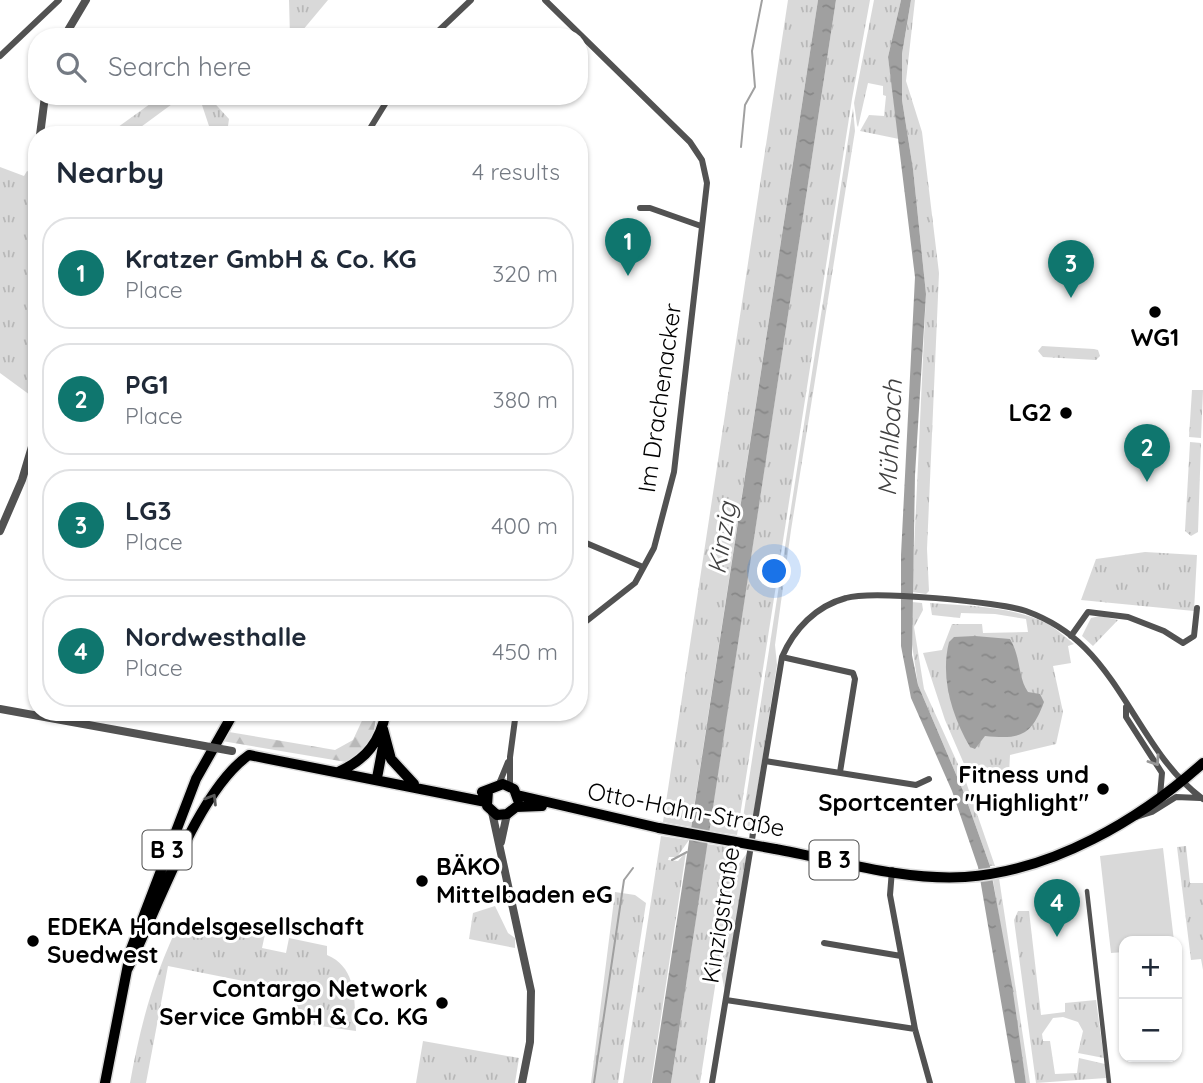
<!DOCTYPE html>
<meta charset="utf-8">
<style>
:root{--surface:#fff;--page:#f6f6f7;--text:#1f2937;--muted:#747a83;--line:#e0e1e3;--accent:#0f766e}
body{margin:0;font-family:Quicksand,sans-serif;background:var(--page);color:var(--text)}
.controls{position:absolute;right:21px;bottom:21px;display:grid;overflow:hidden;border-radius:14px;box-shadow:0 2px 5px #0004}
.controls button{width:63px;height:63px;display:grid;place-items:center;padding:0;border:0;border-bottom:2px solid var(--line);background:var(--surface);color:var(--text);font:35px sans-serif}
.you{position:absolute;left:775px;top:572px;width:24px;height:24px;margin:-18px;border:5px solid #fff;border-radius:50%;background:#1a73e8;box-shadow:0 0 0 10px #1a73e833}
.badge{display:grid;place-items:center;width:46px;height:46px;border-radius:50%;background:var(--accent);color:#fff;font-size:23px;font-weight:700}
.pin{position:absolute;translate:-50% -58px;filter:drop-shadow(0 2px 4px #0008)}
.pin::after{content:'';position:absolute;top:37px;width:24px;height:21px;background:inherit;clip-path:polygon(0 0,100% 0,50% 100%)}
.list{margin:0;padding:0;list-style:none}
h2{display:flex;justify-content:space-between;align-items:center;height:91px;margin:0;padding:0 28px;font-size:30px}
h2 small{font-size:23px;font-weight:400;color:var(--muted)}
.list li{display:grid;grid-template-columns:46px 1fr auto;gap:21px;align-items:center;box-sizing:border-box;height:112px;margin:0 14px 14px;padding:0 14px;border:2px solid var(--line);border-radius:28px}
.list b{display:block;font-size:26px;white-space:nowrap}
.list p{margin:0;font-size:23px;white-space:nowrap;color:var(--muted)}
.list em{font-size:23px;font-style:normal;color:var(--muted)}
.icon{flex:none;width:38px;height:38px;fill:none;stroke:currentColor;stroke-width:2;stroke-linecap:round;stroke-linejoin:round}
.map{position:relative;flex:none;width:1203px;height:1083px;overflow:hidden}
.search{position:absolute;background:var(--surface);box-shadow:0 2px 5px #0004;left:28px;top:28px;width:560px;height:77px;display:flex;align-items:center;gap:18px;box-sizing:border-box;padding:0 24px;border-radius:28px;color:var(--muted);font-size:26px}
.panel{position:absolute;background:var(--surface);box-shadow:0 2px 5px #0004;left:28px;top:126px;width:560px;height:595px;border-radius:28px}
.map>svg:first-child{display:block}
.grass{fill:url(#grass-tufts)}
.forest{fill:url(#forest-firs)}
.pitch{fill:#d9d9d9}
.water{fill:url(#water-ripples)}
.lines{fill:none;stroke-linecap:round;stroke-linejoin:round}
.stream{stroke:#a0a0a0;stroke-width:2}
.primary-casing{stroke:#dbdbdb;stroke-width:13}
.pedestrian{stroke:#525252;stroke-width:4.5}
.minor{stroke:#525252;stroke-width:6}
.tertiary{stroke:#525252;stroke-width:8}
.primary{stroke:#000;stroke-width:10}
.primary-bridge-casing{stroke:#dbdbdb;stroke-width:13;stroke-linecap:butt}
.tertiary-bridge{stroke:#525252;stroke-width:8}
.primary-bridge{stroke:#000;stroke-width:10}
.oneway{stroke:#979797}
.oneway2{stroke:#595959}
.poi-dot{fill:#000;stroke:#fff;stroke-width:2.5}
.labels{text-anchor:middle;stroke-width:6;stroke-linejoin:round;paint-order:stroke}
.shield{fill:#fff;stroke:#4c4c4c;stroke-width:2}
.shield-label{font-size:23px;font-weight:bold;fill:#000}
.poi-label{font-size:24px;font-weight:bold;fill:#000;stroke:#fff;text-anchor:end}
.street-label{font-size:24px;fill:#000;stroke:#fff}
.water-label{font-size:26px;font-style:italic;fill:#414141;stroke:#fff}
</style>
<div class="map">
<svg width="1203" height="1083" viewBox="0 0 1203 1083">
<defs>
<pattern id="grass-tufts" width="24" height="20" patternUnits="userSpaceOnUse" patternTransform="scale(1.75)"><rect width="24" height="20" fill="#d9d9d9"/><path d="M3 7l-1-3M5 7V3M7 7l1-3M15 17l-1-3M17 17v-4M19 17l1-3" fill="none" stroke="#b8b8b8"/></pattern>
<pattern id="forest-firs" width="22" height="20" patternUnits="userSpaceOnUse" patternTransform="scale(1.75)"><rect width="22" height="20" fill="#d9d9d9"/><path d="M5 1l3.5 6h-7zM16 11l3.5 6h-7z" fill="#b8b8b8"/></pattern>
<pattern id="water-ripples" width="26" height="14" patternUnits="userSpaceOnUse" patternTransform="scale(1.75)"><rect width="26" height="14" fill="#a0a0a0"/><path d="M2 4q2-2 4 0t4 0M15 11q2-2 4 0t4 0" fill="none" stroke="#888"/></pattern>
</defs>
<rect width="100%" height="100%" fill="#fff"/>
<path class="grass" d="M 289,0 L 328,0 L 297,37 L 290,37 Z
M 788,0 L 818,0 L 691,827 L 663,822 Z
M 836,0 L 870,0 L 852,99 L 737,835 L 709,831 Z
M 874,0 L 901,0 L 888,57 L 899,139 L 860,131 L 869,115 L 884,116 L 886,96 L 883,95 L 883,86 L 868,83 L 858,127 L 857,125 L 854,103 Z
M 911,0 L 915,0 L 906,81 L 922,132 L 939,273 L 927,549 L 929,591 L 926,594 L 912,592 L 926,294 L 913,169 L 902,100 L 902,54 Z
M 161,96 L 183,96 L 130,135 L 107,135 Z
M 199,96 L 208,96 L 229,119 L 228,126 L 211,132 Z
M 853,108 L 855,131 L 791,530 L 775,645 L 777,665 L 750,837 L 743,818 Z
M 0,167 L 24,176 L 27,171 L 34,174 L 37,391 L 30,395 L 0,373 Z
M 1042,346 L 1094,349 L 1098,350 L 1100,356 L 1096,360 L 1043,357 L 1038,351 Z
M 1192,390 L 1203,390 L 1201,438 L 1189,437 Z
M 1190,442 L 1201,443 L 1198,532 L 1191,536 L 1185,531 Z
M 1145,552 L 1197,555 L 1194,611 L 1081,600 L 1096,559 Z
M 912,602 L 922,603 L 923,610 L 914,627 L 924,689 L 966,782 L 995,866 L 990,866 L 964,793 L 918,685 L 911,638 Z
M 930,603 C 968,606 1013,606 1048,624 C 1057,629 1066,638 1074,644 L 1068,646 L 1071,663 L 1053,666 L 1063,712 L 1056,744 L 1010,755 L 1009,774 L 971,780 L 945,720 L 923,653 L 942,650 L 952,624 L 982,624 L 983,633 L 1028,632 L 1026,619 L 995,614 L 961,613 L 960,618 L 932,615 Z
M 1100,616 L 1118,620 L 1093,646 L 1082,636 L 1091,618 Z
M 661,836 L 689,840 L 677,857 L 669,857 L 668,860 L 678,861 L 686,852 L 651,1083 L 623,1083 Z
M 707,844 L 734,848 L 733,871 L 700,1083 L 671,1083 Z
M 1186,846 L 1190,883 L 1203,883 L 1203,970 L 1201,959 L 1191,960 L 1177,847 Z
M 747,853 L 725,993 L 721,971 L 735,869 Z
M 999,878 L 1030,1083 L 1026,1083 L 993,880 Z
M 615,892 L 635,895 L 646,903 L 618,1083 L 591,1083 Z
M 495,906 L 508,933 L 515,938 L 515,948 L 469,939 L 473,913 Z
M 1018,911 L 1029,911 L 1041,1015 L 1065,1012 L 1065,1003 L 1096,1000 L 1104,1058 L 1078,1053 L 1083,1031 L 1078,1022 L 1063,1017 L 1053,1018 L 1042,1034 L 1043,1041 L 1050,1041 L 1055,1074 L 1077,1073 L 1079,1058 L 1105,1064 L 1106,1078 L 1036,1083 L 1014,920 Z
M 181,919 L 265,934 L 262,948 L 286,953 L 289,938 L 327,946 L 327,955 C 358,968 354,1001 356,1031 L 299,1023 L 294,1015 L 299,992 L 168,966 L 146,1083 L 130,1083 C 141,1022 154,975 181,919 Z
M 423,1041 L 519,1058 L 515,1083 L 416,1083 Z"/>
<path class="forest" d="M 366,712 L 376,712 C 376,734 368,754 346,762 L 222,741 L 229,732 L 335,750 L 353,740 Z"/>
<path class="pitch" d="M 1163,848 L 1174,941 L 1124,941 L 1124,952 L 1111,953 L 1100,856 Z"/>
<path class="water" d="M 818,0 L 836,0 L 671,1083 L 652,1083 Z
M 901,0 L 911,0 L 902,54 L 902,100 L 913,169 L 926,294 L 915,475 L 912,655 L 918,685 L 964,793 L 990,866 L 1012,985 L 1026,1083 L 1015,1083 L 978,867 L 952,791 L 911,698 L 901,646 L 901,555 L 915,277 L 888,57 Z
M 975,636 L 1010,639 C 1021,657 1018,678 1028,692 L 1040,694 L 1044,702 C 1031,737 1020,739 985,736 L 975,749 L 970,747 C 952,716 940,678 949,642 L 954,637 Z"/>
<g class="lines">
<path class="stream" d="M 741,147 L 745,105 L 755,87 L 752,51 L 762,0
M 672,860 L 687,852
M 594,1083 L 624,880 L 633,868"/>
<g class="primary-casing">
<path id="primary" d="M 383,729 L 391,759 L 414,784
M 340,771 C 367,759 380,741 386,712
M 377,778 L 384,741
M 488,791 L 487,806 L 497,815 L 507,814 L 516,807 L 542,806
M 482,792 L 503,784 L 514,789 L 518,800
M 517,795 L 659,828
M 775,849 C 836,860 903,881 965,877 C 1053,871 1139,820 1203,763
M 127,970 C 157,911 197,791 249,755 L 486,802
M 105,1083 L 131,949 L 196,779 L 234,712"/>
</g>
<path class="pedestrian" d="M 1087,891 L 1109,1083"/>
<path class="minor" d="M 545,0 L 690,142 L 702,160 L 707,183 L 674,472 L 654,548 L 635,583 L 579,627
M 432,37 L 471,0
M 0,56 L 59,0
M 366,135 L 390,96
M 640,208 L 650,208 L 701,226
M 579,540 L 643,567
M 1071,636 L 1088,612 L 1128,617 L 1164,631 L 1183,643 L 1194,636 L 1197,608
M 782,657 L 853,673 L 855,679 L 840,772
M 1126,707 L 1126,717 L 1162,773 L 1160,796
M 765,761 L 916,785 L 929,779
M 499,784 L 508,762
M 510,786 L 510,757 L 516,712
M 1136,817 L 1152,812 L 1176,797 L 1200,798
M 892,870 L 890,895 L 915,1029 L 930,1083
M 824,943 L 901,956
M 726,1000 L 915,1029
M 712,1083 L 782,657 C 794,629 816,606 846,598 C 872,590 1000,602 1026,611 C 1048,619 1069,632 1085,648 C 1130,693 1151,761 1203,799"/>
<path class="tertiary" d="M 64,37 L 86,0
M 40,135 L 45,96
M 0,531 L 22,480 L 37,430
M 0,709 L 188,743
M 492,812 L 531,991 L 530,1042 L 522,1083
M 501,842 L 507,814"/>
<use href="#primary" class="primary"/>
<g class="primary-bridge-casing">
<path id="primary-bridge" d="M 659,828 L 775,849"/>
</g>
<path class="tertiary-bridge" d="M 188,743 L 232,751"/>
<use href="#primary-bridge" class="primary-bridge"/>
</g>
<defs><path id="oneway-chevron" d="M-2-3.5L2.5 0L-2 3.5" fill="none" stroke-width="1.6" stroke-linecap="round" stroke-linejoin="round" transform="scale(1.75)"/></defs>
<use class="oneway" href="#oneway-chevron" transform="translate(1155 761) rotate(56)"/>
<use class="oneway2" href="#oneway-chevron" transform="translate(212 799) rotate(-59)"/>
<g class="poi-dot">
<circle cx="1155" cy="312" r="7"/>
<circle cx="1066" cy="413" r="7"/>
<circle cx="1103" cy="789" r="7"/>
<circle cx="422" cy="881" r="7"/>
<circle cx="33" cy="941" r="7"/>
<circle cx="442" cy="1003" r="7"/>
</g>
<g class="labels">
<g class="shield">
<rect x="142.5" y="830.5" width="49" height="39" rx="5"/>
<rect x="809.5" y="840.5" width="49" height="39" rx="5"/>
</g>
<g class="shield-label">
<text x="167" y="858">B 3</text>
<text x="834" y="868">B 3</text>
</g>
<g class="poi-label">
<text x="1155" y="346" text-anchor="middle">WG1</text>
<text x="1052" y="421">LG2</text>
<text x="1089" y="783">Fitness und<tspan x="1089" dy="28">Sportcenter "Highlight"</tspan></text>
<text x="436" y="875" text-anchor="start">BÄKO<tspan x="436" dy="28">Mittelbaden eG</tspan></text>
<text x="47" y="935" text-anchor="start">EDEKA Handelsgesellschaft<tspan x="47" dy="28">Suedwest</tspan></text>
<text x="428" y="997">Contargo Network<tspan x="428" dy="28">Service GmbH &amp; Co. KG</tspan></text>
</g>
<g class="street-label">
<text transform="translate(660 398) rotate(-82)" y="8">Im Drachenacker</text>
<text transform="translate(686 810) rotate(11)" y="8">Otto-Hahn-Straße</text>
<text transform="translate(721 915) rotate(-81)" y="8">Kinzigstraße</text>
</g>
<g class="water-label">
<text transform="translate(890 438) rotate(-87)" y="9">Mühlbach</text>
<text transform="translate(722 538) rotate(-81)" y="9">Kinzig</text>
</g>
</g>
</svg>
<div class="controls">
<button>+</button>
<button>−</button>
</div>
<div class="you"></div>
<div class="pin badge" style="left:628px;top:276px">1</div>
<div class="pin badge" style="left:1147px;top:482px">2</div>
<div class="pin badge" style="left:1071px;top:298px">3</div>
<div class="pin badge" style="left:1057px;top:937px">4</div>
<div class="search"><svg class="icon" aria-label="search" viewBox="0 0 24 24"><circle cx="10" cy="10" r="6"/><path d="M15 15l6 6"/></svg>Search here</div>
<section class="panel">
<h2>Nearby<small>4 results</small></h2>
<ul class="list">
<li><span class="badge">1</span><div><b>Kratzer GmbH &amp; Co. KG</b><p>Place</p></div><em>320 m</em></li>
<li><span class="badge">2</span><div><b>PG1</b><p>Place</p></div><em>380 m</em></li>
<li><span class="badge">3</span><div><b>LG3</b><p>Place</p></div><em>400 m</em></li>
<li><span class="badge">4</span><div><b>Nordwesthalle</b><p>Place</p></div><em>450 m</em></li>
</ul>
</section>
</div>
